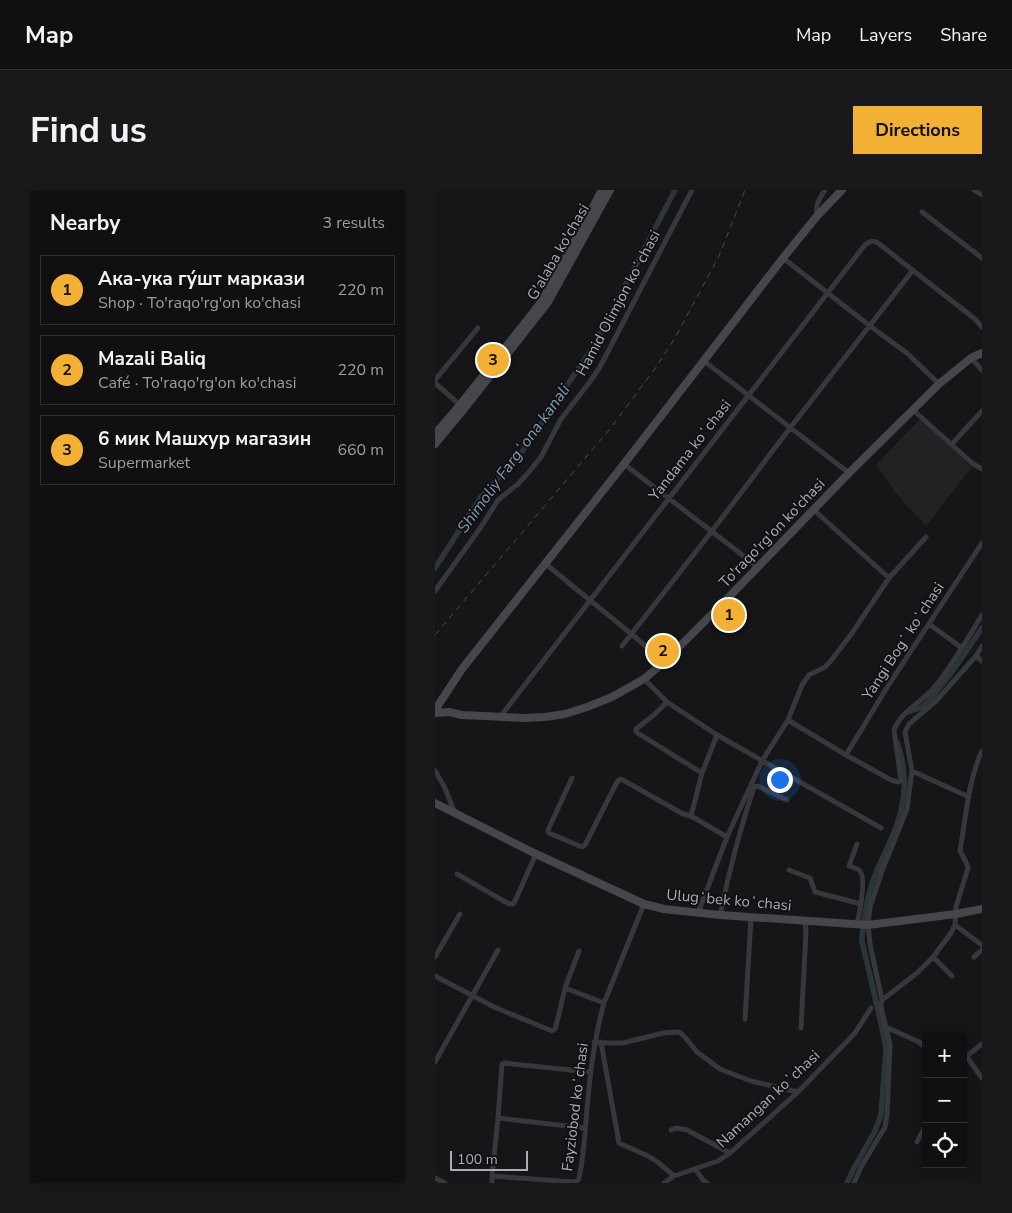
<!DOCTYPE html>
<meta charset="utf-8">
<style>
:root{--surface:#101012;--page:#19191b;--text:#f1f3f6;--muted:#9c9d9f;--line:#303032;--accent:#f2b134}
body{margin:0;font-family:"Nunito Sans",sans-serif;background:var(--page);color:var(--text)}
.controls{position:absolute;right:15px;bottom:15px;display:grid;overflow:hidden;border-radius:0px;box-shadow:0 2px 8px #0003}
.controls button{width:45px;height:45px;display:grid;place-items:center;padding:0;border:0;border-bottom:1px solid var(--line);background:var(--surface);color:var(--text);font:25px sans-serif}
.scale{position:absolute;left:15px;bottom:12px;width:78px;box-sizing:border-box;padding-left:5px;border:2px solid #a8adb8;border-top:0;font-size:14px;line-height:18px;white-space:nowrap;color:#a8adb8;-webkit-text-stroke:4px #111113;paint-order:stroke}
.you{position:absolute;left:344px;top:589px;width:18px;height:18px;margin:-12px;border:4px solid #fff;border-radius:50%;background:#1a73e8;box-shadow:0 0 0 8px #1a73e833}
.badge{display:grid;place-items:center;width:32px;height:32px;border-radius:50%;background:var(--accent);color:#111;font-size:16px;font-weight:700}
.pin{position:absolute;translate:-50% -50%;border:2px solid #fff;box-shadow:0 1px 5px #0006}
.list{margin:0;padding:0;list-style:none}
h2{display:flex;justify-content:space-between;align-items:center;height:65px;margin:0;padding:0 20px;font-size:21px}
h2 small{font-size:16px;font-weight:400;color:var(--muted)}
.list li{display:grid;grid-template-columns:32px 1fr auto;gap:15px;align-items:center;box-sizing:border-box;height:70px;margin:0 10px 10px;padding:0 10px;border:1px solid var(--line);border-radius:0px}
.list b{display:block;font-size:19px;white-space:nowrap}
.list p{margin:0;font-size:16px;white-space:nowrap;color:var(--muted)}
.list em{font-size:16px;font-style:normal;color:var(--muted)}
.icon{flex:none;width:28px;height:28px;fill:none;stroke:currentColor;stroke-width:2;stroke-linecap:round;stroke-linejoin:round}
.map{position:relative;flex:none;width:547px;height:993px;overflow:hidden;border-radius:0px}
header{display:flex;align-items:center;gap:30px;box-sizing:border-box;height:70px;padding:0 25px;background:var(--surface);border-bottom:1px solid var(--line)}
header strong{font-size:24px}
nav{display:flex;gap:28px;margin-inline-start:auto;font-size:18px}
.intro{display:flex;align-items:center;justify-content:space-between;box-sizing:border-box;height:120px;padding:0 30px}
h1{margin:0;font-size:35px}
.button{padding:12px 22px;border-radius:0px;background:var(--accent);color:#111;font-size:18px;font-weight:700}
main{display:flex;gap:30px;padding:0 30px}
aside{flex:1;background:var(--surface);border-radius:0px;box-shadow:0 2px 8px #0003}
.map>svg:first-child{display:block}
.built{fill:#222225}
.lines{fill:none;stroke-linecap:round;stroke-linejoin:round}
.canal{stroke:#2c353c;stroke-width:5.5}
.street{stroke:#37383d;stroke-width:5}
.secondary{stroke:#45474d;stroke-width:8}
.rail{stroke:#4a4c52;stroke-width:1;stroke-dasharray:6 5;stroke-linecap:butt}
.labels{text-anchor:middle;stroke-width:4;stroke-linejoin:round;paint-order:stroke}
.street-label{font-size:15px;fill:#a8adb8;stroke:#111113}
.water-label{font-size:16px;font-style:italic;fill:#7f9bb3;stroke:#111113}
</style>
<header>
<strong>Map</strong>
<nav><a>Map</a><a>Layers</a><a>Share</a></nav>
</header>
<div class="intro"><h1>Find us</h1><a class="button">Directions</a></div>
<main>
<aside>
<h2>Nearby<small>3 results</small></h2>
<ul class="list">
<li><span class="badge">1</span><div><b>Ака-ука гу́шт маркази</b><p>Shop · To'raqo'rg'on ko'chasi</p></div><em>220 m</em></li>
<li><span class="badge">2</span><div><b>Mazali Baliq</b><p>Café · To'raqo'rg'on ko'chasi</p></div><em>220 m</em></li>
<li><span class="badge">3</span><div><b>6 мик Машхур магазин</b><p>Supermarket</p></div><em>660 m</em></li>
</ul>
</aside>
<div class="map">
<svg width="547" height="993" viewBox="0 0 547 993">
<rect width="100%" height="100%" fill="#161618"/>
<path class="built" d="M 485,229 L 537,277 L 491,336 L 459,301 L 457,296 L 441,275 Z"/>
<g class="lines">
<path class="canal" d="M 0,378 L 46,307 L 84,266 L 160,154 L 240,0
M 473,522 L 487,517 L 494,511 L 519,479 L 547,438
M 412,993 L 419,978 L 440,941 L 446,925 L 450,872 L 451,859 L 449,847 L 434,781 L 427,752 L 427,747 C 429,730 431,711 437,694 C 443,674 455,655 462,634 C 472,605 472,580 462,552"/>
<path class="street" d="M 539,0 L 547,5
M 487,22 L 547,68
M 382,26 C 380,15 384,9 390,0
M 348,68 L 435,136 L 473,164 L 504,194
M 536,168 L 547,180
M 269,171 L 414,283
M 0,190 L 43,138
M 0,193 L 25,215
M 478,220 L 537,273 L 547,279
M 517,254 L 547,221
M 189,274 L 323,377
M 379,320 L 454,388
M 111,374 C 150,407 191,438 229,472
M 0,401 L 46,337 L 63,310 L 83,294 L 94,282 L 106,267 L 126,229 L 154,193 L 165,177 L 257,0
M 494,434 L 527,458
M 187,456 L 277,341 L 355,238 L 478,80
M 541,466 L 547,471
M 209,489 L 232,512 L 282,545 L 446,638
M 232,512 L 220,524 L 201,539 L 201,542 L 267,583
M 65,527 L 429,56 C 434,51 437,50 443,53 L 540,129 L 547,137
M 353,530 L 411,565 L 456,590 L 464,592 L 466,590 L 459,540 C 466,521 486,513 498,499 C 517,476 532,450 547,425
M 411,565 L 451,499 L 547,353
M 0,581 L 9,596 L 20,623
M 477,581 L 534,607
M 137,588 L 113,640 L 114,643 L 147,657 L 150,655 L 182,592 L 185,589 L 188,590 L 248,624 L 256,626 L 292,647
M 256,626 L 267,583 L 282,545
M 422,654 L 414,676 C 417,677 423,679 425,681 C 432,688 424,725 422,735
M 354,680 L 375,688 L 380,702 L 426,714
M 22,684 L 74,714 L 78,714 L 80,711 L 101,664
M 263,723 L 292,647 L 327,571 L 353,530 L 367,495 L 374,485 L 390,477 L 395,472 L 417,443 L 454,388 L 491,347
M 285,725 C 294,682 305,639 319,597 L 323,596 L 352,610
M 520,735 L 547,755
M 0,767 L 25,724
M 498,767 L 517,786
M 539,767 L 547,760
M 0,786 L 59,817 L 117,841 L 120,839 L 121,836 L 130,798 L 144,761
M 130,798 L 169,813
M 447,810 L 482,783 L 498,767 L 516,743 L 520,735 L 521,717 L 533,678 C 532,671 527,667 525,660 C 531,628 533,590 547,561
M 310,829 L 316,728
M 451,837 L 484,852 L 491,858
M 366,838 L 371,742 L 370,731
M 159,852 L 173,853 L 188,853 L 228,843 L 244,842 L 249,846 L 262,862 L 285,879 L 316,891 L 363,902
M 166,852 L 184,953 L 213,966 L 224,973 L 239,986
M 532,867 L 547,888
M 528,869 L 547,854
M 0,872 L 63,760
M 63,928 L 150,938
M 236,940 L 241,938 L 252,940 L 295,963
M 482,952 L 491,934
M 260,979 L 268,990 L 272,993
M 57,986 L 63,928 L 67,874 L 69,873 L 155,882
M 0,988 L 10,993
M 57,993 L 57,986 L 139,992 L 143,990 L 144,988 C 149,966 150,942 152,919 C 155,883 159,848 169,813 L 209,714
M 229,993 L 239,986 L 283,971 L 295,963 L 363,902 L 420,843 L 436,818
M 419,993 L 426,977 L 450,937 L 452,925 L 455,854 L 447,822 L 446,814 L 447,810 L 435,754 L 433,735 L 435,717 L 447,681 L 472,619 L 477,581 L 470,542 L 474,534 L 501,511 L 541,466 L 547,456"/>
<path class="secondary" d="M 0,244 L 25,215 L 104,115 L 116,95 L 167,0
M 0,254 L 29,219 L 113,112 L 175,0
M 0,520 L 27,479 L 189,274 L 348,68 L 382,26 L 407,0
M 0,523 L 14,522 L 27,525 L 90,528 L 110,527 L 130,524 L 152,517 L 177,507 L 209,489 L 229,472 L 287,414 L 414,283 L 504,194 L 536,168 L 547,163
M 0,613 L 101,664 L 209,714 L 229,719 L 285,725 L 433,735 L 521,724 L 547,719"/>
<path class="rail" d="M 0,445 L 174,240 L 219,180 L 240,148 L 284,66 L 310,0"/>
</g>
<g class="labels">
<g class="street-label">
<text transform="translate(123 62) rotate(-60)" y="5">G'alaba ko'chasi</text>
<text transform="translate(183 113) rotate(-62)" y="5">Hamid Olimjon koʻchasi</text>
<text transform="translate(255 260) rotate(-52)" y="5">Yandama koʻchasi</text>
<text transform="translate(337 343) rotate(-46)" y="5">To'raqo'rg'on ko'chasi</text>
<text transform="translate(468 451) rotate(-57)" y="5">Yangi Bogʻ koʻchasi</text>
<text transform="translate(294 710) rotate(5)" y="5">Ulugʻbek koʻchasi</text>
<text transform="translate(333 909) rotate(-43)" y="5">Namangan koʻchasi</text>
<text transform="translate(140 917) rotate(-83)" y="5">Fayziobod koʻchasi</text>
</g>
<g class="water-label">
<text transform="translate(78 268) rotate(-54)" y="6">Shimoliy Fargʻona kanali</text>
</g>
</g>
</svg>
<div class="controls">
<button>+</button>
<button>−</button>
<button><svg class="icon" aria-label="locate" viewBox="0 0 24 24"><circle cx="12" cy="12" r="6"/><path d="M12 2v4M12 18v4M2 12h4M18 12h4"/></svg></button>
</div>
<div class="scale">100 m</div>
<div class="you"></div>
<div class="pin badge" style="left:294px;top:425px">1</div>
<div class="pin badge" style="left:228px;top:461px">2</div>
<div class="pin badge" style="left:58px;top:170px">3</div>
</div>
</main>
